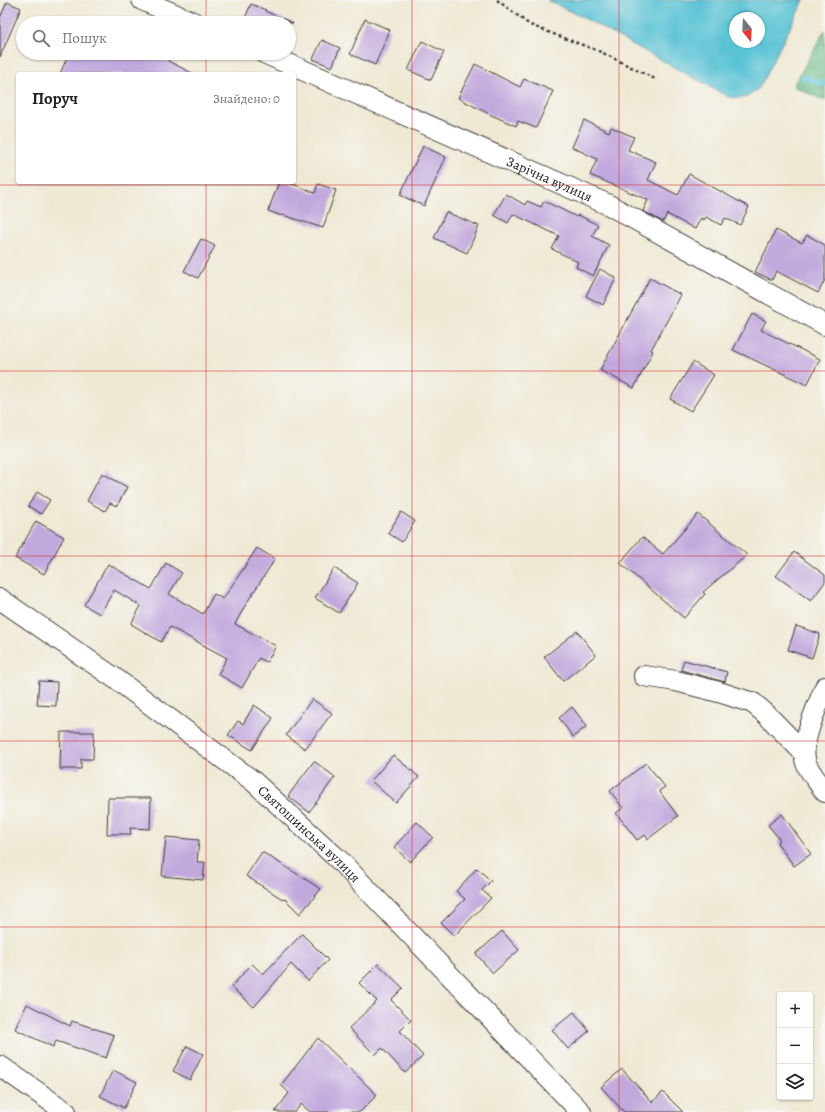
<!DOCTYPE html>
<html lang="uk">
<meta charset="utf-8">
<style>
:root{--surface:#fff;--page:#f6f6f6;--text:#222;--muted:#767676;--line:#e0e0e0}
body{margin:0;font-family:Alegreya,serif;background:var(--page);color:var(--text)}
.controls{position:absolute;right:12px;bottom:12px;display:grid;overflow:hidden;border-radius:4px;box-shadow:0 1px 3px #0004}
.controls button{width:36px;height:36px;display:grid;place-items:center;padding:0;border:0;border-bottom:1px solid var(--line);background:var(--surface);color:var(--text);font:20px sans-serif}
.compass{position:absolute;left:729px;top:12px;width:36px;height:36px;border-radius:50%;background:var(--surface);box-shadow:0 1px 3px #0004;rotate:162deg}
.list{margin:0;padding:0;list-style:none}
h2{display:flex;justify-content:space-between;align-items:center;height:52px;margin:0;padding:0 16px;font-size:17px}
h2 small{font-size:13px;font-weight:400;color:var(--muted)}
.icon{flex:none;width:22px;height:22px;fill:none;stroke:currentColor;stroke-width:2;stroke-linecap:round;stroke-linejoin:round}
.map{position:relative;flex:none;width:825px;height:1112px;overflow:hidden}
.search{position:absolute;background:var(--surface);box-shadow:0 1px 3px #0004;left:16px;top:16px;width:280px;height:44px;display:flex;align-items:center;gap:10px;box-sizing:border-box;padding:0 14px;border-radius:22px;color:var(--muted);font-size:15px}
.panel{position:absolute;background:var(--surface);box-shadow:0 1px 3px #0004;left:16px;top:72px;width:280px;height:112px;border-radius:4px}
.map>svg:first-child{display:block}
.forest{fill:#6cbb85;stroke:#446c50}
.water{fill:#5ac3d6;stroke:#3b7079;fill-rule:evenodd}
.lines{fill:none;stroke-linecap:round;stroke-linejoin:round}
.stream{stroke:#5ac3d6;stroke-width:6}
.building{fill:#c2a9dd}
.minor-casing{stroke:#3c3b38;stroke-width:22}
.path{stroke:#3c3b38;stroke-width:2.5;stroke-dasharray:3 3;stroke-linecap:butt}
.minor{stroke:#fff;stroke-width:20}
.grid{fill:none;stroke:#d62828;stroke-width:1;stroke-opacity:0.55}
.labels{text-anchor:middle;stroke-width:3.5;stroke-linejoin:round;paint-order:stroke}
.street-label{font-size:14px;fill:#1c1c1c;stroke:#f6f6f2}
</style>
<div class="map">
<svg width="825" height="1112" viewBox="0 0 825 1112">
<rect width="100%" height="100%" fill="#f6f6f2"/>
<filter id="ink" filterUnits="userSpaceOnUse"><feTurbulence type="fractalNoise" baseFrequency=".025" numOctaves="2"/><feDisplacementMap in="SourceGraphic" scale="8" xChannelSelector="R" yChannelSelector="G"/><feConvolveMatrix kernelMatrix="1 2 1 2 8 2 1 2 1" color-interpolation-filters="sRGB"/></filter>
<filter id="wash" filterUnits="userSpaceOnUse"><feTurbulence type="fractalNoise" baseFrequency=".012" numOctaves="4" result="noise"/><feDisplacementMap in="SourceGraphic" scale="16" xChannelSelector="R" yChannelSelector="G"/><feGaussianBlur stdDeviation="0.9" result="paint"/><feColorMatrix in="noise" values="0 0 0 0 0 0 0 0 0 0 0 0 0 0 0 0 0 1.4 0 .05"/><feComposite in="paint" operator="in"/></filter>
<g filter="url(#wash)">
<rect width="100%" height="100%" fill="#efe9d4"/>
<path class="forest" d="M 825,30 L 825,101 L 793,86 Z"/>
<path class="water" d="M 547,0 L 804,0 L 759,88 C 748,98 744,99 729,97 L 582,17 ZM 735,18 L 759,18 L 759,42 L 735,42 Z"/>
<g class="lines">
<path class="stream" d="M 803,77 L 825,84"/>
</g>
<g id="blocks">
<path class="building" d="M 7,2 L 21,8 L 0,57 L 0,18 Z
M 251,4 L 266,10 L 265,11 L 293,23 L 243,23 Z
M 365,19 L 390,30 L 375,65 L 350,54 Z
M 322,40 L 340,48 L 332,67 L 313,59 Z
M 422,41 L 444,52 L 431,80 L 408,70 Z
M 69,53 L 173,53 L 168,61 L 194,74 L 60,74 Z
M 475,64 L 520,87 L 524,79 L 553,91 L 536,128 L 518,121 L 516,126 L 489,114 L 458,98 Z
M 584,120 L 609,132 L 611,127 L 634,137 L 628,150 L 656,162 L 648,180 L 678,195 L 689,174 L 749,207 L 740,225 L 725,218 L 721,225 L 706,217 L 704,220 L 701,218 L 695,229 L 667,214 L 663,222 L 643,211 L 648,200 L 590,175 L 597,159 L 572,147 Z
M 423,146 L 446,157 L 424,206 L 400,195 Z
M 279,182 L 288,182 L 315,193 L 318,184 L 336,190 L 323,228 L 283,215 L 282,216 L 268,211 Z
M 506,194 L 525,205 L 527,201 L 541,207 L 544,201 L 577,217 L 578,215 L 598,225 L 592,236 L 609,245 L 593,276 L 576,267 L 578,262 L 552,249 L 559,236 L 513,214 L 508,223 L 494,215 Z
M 446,212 L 479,226 L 467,253 L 434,238 Z
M 776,230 L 802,243 L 807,235 L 825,245 L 825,280 L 818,293 L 776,271 L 772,280 L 755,272 Z
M 201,239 L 215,246 L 198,278 L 184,271 Z
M 600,269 L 616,278 L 603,305 L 586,296 Z
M 650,278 L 681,295 L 651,350 L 653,351 L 634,388 L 600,370 Z
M 752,314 L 766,321 L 761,330 L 820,359 L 807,385 L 733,350 Z
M 693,362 L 714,375 L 691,411 L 670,399 Z
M 102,473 L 127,487 L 117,506 L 110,503 L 105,511 L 87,501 Z
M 37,492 L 50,500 L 41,514 L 28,506 Z
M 401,512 L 415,521 L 402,542 L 388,533 Z
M 698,514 L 747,555 L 703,592 L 705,594 L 684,618 L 620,563 L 642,537 L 663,554 Z
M 36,521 L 64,537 L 44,574 L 15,558 Z
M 257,548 L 275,559 L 246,604 L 235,624 L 276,646 L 267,662 L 259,658 L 242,688 L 218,674 L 227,658 L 170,627 L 161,642 L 131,624 L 141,606 L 114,590 L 100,614 L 84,605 L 108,564 L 151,589 L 166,563 L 182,573 L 169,594 L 203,614 L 214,594 L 223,599 Z
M 794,552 L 825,575 L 825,582 L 811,601 L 776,576 Z
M 334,568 L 358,583 L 339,613 L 315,598 Z
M 796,626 L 820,634 L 812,658 L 788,650 Z
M 577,631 L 596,655 L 563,681 L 544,657 Z
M 684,660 L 727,672 L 725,682 L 681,670 Z
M 39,681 L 57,682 L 56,706 L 37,705 Z
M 312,699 L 332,713 L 305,749 L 286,735 Z
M 254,705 L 273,718 L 252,750 L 228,735 L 238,721 L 243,724 Z
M 572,707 L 587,726 L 573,737 L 559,718 Z
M 61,732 L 94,732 L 93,759 L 81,759 L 81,769 L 60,769 Z
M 393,755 L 419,777 L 396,803 L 371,781 Z
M 314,761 L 335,777 L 309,812 L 288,796 Z
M 646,763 L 665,787 L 659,791 L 678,816 L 648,839 L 645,835 L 637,840 L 616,813 L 623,808 L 610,791 Z
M 108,798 L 151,798 L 150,829 L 130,828 L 131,834 L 107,834 Z
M 782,814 L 811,854 L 794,866 L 777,843 L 780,840 L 768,825 Z
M 417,822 L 433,837 L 410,862 L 394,847 Z
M 166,837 L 199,840 L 197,862 L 205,862 L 203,880 L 162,876 Z
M 262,852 L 321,889 L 300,914 L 285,899 L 284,900 L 246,876 Z
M 477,868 L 491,881 L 482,890 L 491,898 L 454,936 L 441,923 L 465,899 L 456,891 Z
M 502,931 L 519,950 L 493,973 L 476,954 Z
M 302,934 L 328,960 L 308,981 L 291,964 L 254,1007 L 231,987 L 252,964 L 263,974 Z
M 378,964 L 403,988 L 391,1000 L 411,1020 L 400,1031 L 423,1056 L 405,1073 L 382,1048 L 375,1055 L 349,1028 L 377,1001 L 359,983 Z
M 27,1004 L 70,1026 L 72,1021 L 114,1035 L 106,1058 L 56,1041 L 53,1047 L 15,1029 Z
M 574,1012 L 589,1031 L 568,1049 L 552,1030 Z
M 318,1038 L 377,1095 L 360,1112 L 310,1112 L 301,1104 L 295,1112 L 275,1112 L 289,1093 L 281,1085 Z
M 187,1046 L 203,1054 L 190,1080 L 173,1071 Z
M 622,1069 L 652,1102 L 663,1092 L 683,1112 L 624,1112 L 601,1087 Z
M 113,1070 L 137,1082 L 124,1108 L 100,1096 Z"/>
</g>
</g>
<g filter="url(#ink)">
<use href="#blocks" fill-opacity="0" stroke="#3c3b38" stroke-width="1"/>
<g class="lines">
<g class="minor-casing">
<g id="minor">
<path d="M 142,0 L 195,23"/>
<path id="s1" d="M 264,53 L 609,205 L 825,325"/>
<path id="s2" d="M 0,599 L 116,679 L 253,781 L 339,860 L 581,1112"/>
<path d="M 644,676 L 676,681 L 719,692 L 753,703 L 766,714 L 804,753"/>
<path d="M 825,687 C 818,706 799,743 806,763 C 810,773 819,783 825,792"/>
<path d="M 0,1066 L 66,1112"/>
</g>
</g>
<path class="path" d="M 497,0 L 530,25 L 601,52 L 657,80"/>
<use href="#minor" class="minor"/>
</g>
</g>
<path class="grid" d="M 206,0 L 206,23M 412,0 L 412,1112M 619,0 L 619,1112M 206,53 L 206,74M 206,182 L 206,1112M 0,185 L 825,185M 0,371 L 825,371M 0,556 L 825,556M 0,741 L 825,741M 0,927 L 825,927"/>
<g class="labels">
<g class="street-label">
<text dy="5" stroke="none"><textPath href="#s1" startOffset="312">Зарічна вулиця</textPath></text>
<text dy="5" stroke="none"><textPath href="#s2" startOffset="389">Святошинська вулиця</textPath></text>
</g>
</g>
</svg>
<div class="controls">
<button>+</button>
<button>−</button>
<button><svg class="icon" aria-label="layers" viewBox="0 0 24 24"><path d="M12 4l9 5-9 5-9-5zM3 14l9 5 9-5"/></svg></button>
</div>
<svg class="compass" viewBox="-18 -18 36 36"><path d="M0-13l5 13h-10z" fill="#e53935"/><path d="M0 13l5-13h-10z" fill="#767676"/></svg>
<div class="search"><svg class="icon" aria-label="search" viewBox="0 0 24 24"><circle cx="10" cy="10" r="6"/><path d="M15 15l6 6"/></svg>Пошук</div>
<section class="panel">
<h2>Поруч<small>Знайдено: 0</small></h2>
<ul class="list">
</ul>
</section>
</div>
